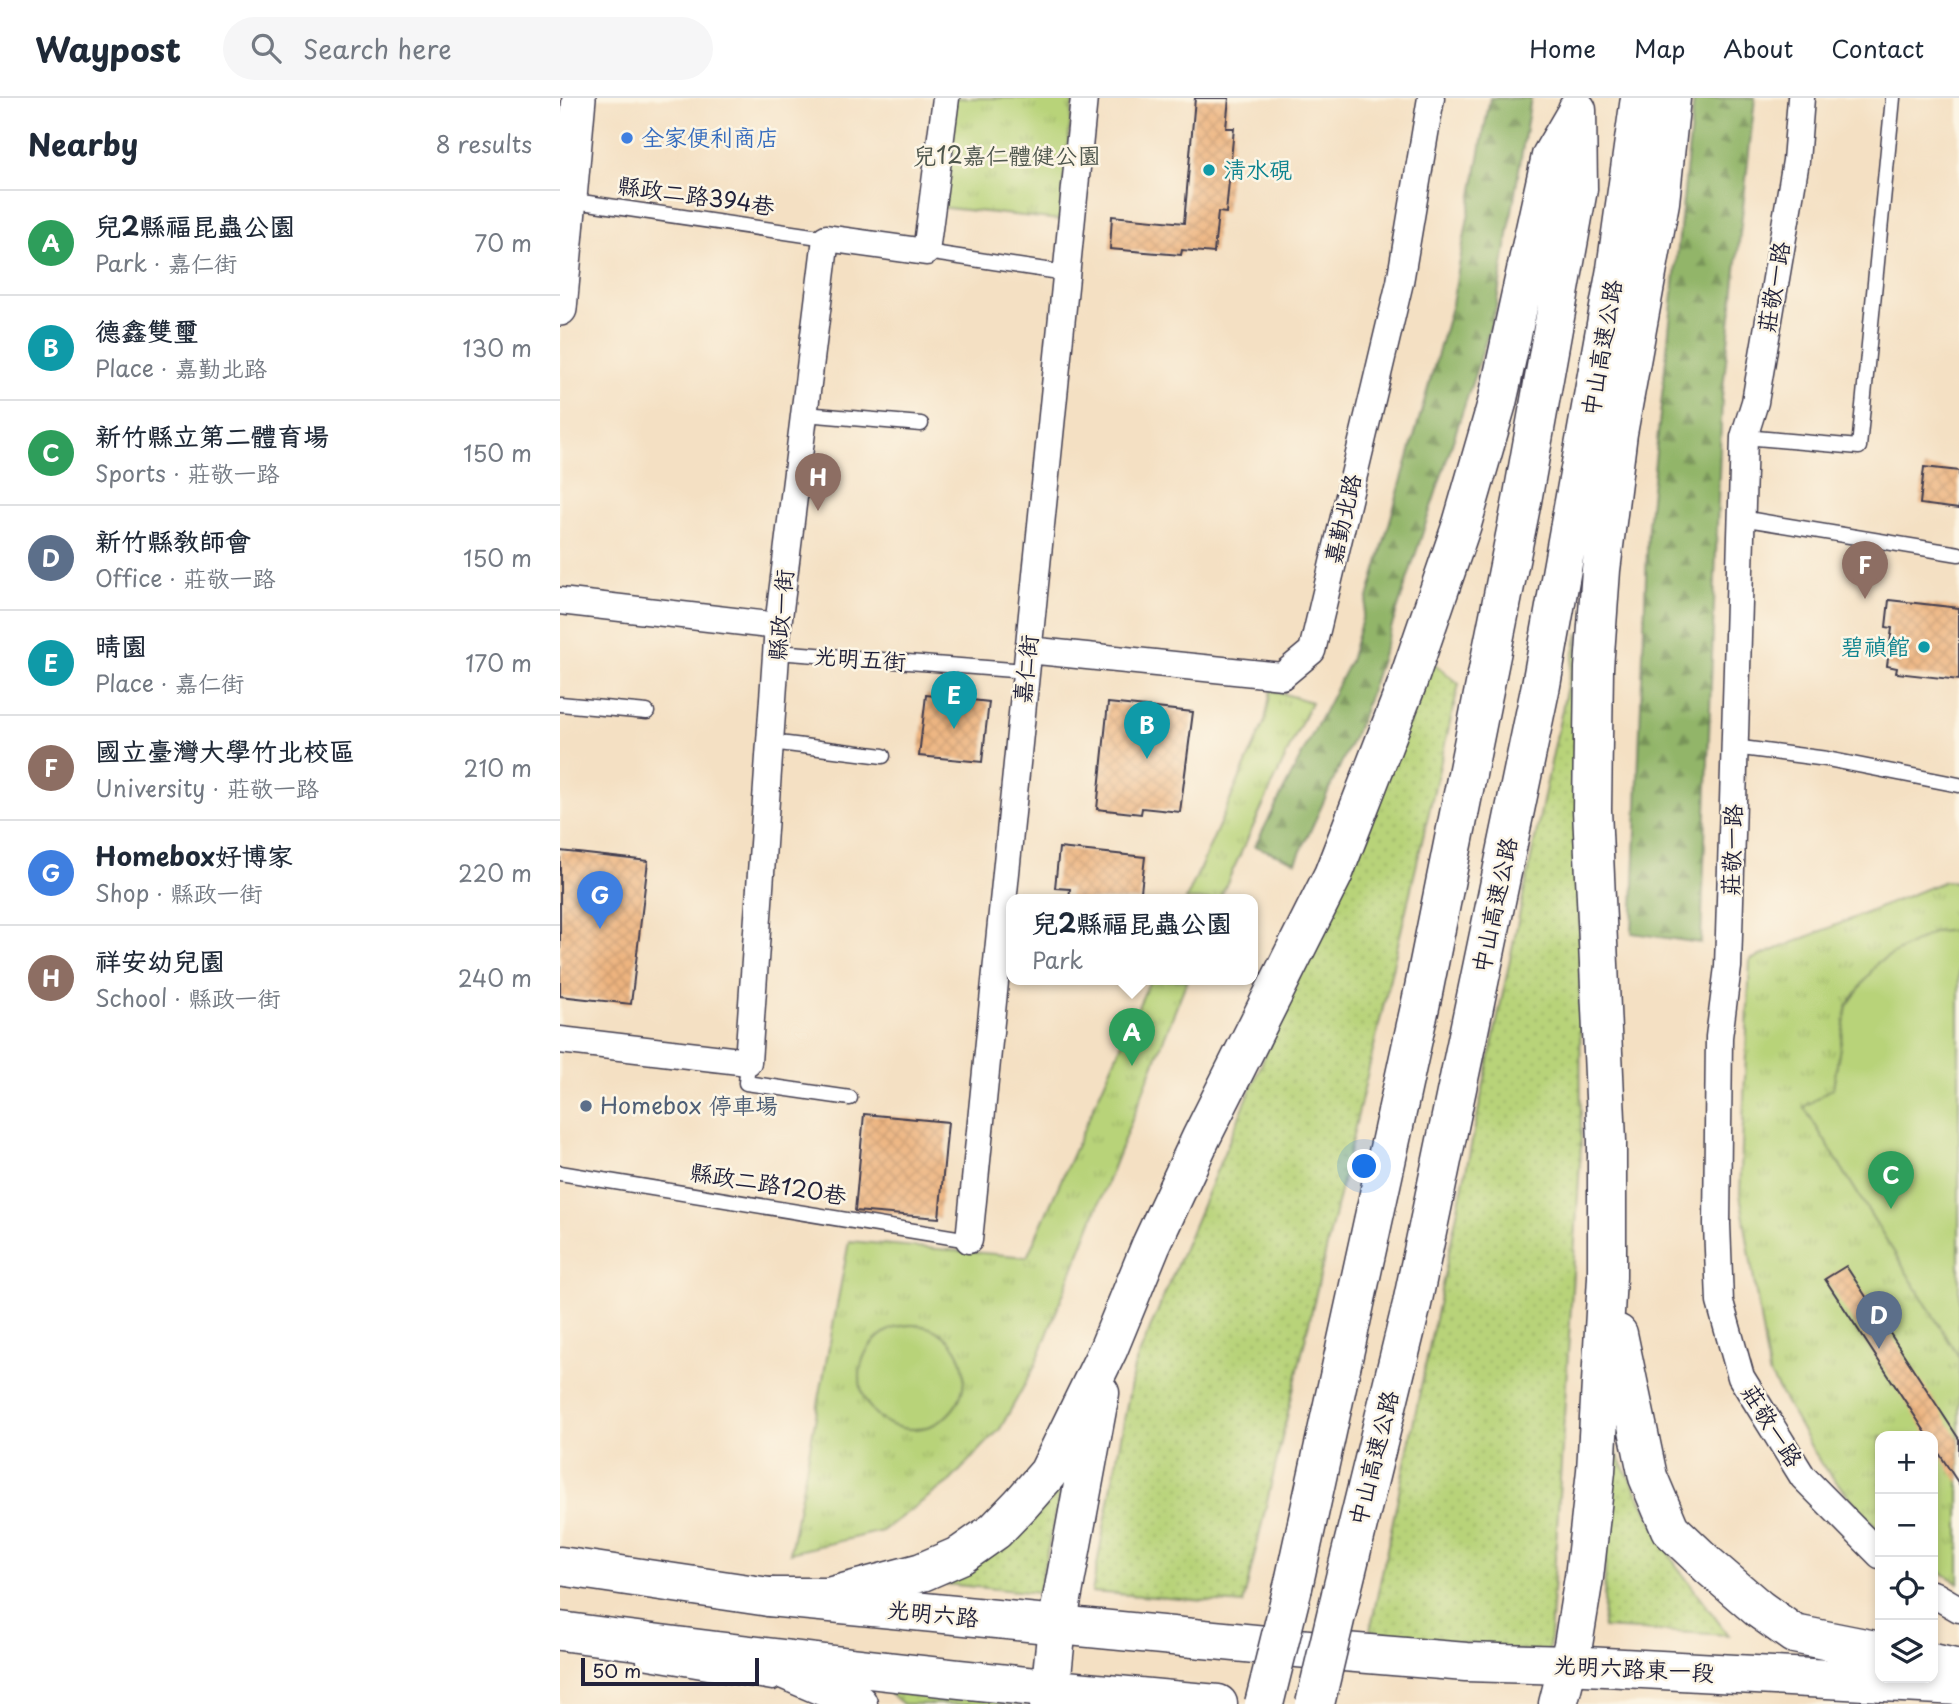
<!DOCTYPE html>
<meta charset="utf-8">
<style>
:root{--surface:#fff;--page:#f6f6f7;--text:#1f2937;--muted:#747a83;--line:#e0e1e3;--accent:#c8321e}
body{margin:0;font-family:"Playpen Sans","LXGW WenKai TC",sans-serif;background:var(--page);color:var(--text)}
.controls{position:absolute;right:21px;bottom:21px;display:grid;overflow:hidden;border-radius:14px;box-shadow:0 4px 10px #0003}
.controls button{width:63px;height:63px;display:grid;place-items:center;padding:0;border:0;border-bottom:2px solid var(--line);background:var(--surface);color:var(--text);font:35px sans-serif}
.scale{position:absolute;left:21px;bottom:18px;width:178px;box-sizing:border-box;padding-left:7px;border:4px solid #22223b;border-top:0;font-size:19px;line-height:24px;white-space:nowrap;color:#22223b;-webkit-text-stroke:5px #fcf5e5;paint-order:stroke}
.you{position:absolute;left:805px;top:1069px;width:24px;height:24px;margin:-18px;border:5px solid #fff;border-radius:50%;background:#1a73e8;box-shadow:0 0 0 10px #1a73e833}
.badge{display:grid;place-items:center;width:46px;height:46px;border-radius:50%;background:var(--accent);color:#fff;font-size:23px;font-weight:700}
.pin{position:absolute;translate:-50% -58px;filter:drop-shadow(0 2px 4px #0008)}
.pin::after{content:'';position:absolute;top:37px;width:24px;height:21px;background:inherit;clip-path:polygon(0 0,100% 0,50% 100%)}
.popup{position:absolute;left:446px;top:796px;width:252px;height:91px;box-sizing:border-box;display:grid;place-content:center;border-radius:14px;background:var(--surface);filter:drop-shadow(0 2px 5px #0005);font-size:23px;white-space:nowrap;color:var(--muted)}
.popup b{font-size:26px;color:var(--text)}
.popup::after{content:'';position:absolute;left:50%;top:100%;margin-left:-14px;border:14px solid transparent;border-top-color:var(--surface)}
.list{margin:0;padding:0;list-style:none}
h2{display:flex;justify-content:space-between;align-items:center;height:91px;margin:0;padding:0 28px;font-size:30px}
h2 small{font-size:23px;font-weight:400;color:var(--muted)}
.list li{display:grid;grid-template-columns:46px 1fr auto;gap:21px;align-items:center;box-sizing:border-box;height:105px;padding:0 28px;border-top:2px solid var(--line)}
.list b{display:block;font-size:26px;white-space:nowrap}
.list p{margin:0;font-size:23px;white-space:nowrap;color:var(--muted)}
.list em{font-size:23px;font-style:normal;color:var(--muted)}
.icon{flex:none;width:38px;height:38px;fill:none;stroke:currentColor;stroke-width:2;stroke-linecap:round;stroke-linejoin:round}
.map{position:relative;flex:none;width:1399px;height:1606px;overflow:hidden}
header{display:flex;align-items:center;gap:42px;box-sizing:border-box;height:98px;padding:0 35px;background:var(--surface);border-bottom:2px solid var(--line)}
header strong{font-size:33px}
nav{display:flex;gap:38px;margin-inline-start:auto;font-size:24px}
.search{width:490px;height:63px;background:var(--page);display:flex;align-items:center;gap:18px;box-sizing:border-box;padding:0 24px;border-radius:38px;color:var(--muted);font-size:26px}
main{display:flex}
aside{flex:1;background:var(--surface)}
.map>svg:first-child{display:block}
.grass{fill:url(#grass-dots);stroke:#6d7a5a;stroke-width:2}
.forest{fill:url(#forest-firs);stroke:#5a6c52;stroke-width:2}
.park{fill:url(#park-tufts);stroke:#6d7a5a;stroke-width:2}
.pitch{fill:#b8d379;stroke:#6d7a5a;stroke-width:2}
.building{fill:url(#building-cross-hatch)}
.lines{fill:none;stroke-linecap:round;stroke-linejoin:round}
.service-casing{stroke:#423e4f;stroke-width:17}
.minor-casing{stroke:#423e4f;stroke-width:29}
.tertiary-casing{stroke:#423e4f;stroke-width:36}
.secondary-casing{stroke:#423e4f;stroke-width:41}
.motorway-casing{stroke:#423e4f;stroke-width:41}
.service{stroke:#fff;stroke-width:14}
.minor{stroke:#fff;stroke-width:26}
.tertiary{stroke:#fff;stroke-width:33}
.secondary{stroke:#fff;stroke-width:38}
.motorway{stroke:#fff;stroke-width:38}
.motorway-bridge-casing{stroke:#423e4f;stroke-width:41;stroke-linecap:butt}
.motorway-bridge{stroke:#fff;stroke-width:38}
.shop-dot{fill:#3f7fe0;stroke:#fcf5e5;stroke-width:2.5}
.culture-dot{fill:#0f9aa8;stroke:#fcf5e5;stroke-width:2.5}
.service-dot{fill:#5c6f8a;stroke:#fcf5e5;stroke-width:2.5}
.labels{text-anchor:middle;stroke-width:5;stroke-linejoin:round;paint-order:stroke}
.shop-label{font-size:23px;fill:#366cbe;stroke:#fcf5e5;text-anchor:start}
.park-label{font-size:23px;fill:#4f574e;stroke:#fcf5e5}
.culture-label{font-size:23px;fill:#0d838f;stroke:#fcf5e5;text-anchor:start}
.street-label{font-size:23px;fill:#22223b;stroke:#fcf5e5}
.service-label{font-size:23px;fill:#4e5e75;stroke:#fcf5e5;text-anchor:start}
</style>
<header>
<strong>Waypost</strong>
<div class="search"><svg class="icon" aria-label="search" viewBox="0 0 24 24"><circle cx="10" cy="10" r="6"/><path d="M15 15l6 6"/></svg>Search here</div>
<nav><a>Home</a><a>Map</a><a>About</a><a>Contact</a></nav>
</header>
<main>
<aside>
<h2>Nearby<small>8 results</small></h2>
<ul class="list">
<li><span class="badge" style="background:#2e9e5b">A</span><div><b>兒2縣福昆蟲公園</b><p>Park · 嘉仁街</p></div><em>70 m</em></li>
<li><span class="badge" style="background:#0f9aa8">B</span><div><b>德鑫雙璽</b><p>Place · 嘉勤北路</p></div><em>130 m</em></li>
<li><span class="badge" style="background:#2e9e5b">C</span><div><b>新竹縣立第二體育場</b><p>Sports · 莊敬一路</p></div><em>150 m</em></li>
<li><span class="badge" style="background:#5c6f8a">D</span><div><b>新竹縣教師會</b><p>Office · 莊敬一路</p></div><em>150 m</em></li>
<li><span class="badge" style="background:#0f9aa8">E</span><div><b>晴園</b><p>Place · 嘉仁街</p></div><em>170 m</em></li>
<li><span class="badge" style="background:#8d6e63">F</span><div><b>國立臺灣大學竹北校區</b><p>University · 莊敬一路</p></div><em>210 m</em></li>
<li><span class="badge" style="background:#3f7fe0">G</span><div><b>Homebox好博家</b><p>Shop · 縣政一街</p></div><em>220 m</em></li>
<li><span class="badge" style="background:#8d6e63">H</span><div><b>祥安幼兒園</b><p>School · 縣政一街</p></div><em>240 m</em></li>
</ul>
</aside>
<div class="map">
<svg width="1399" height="1606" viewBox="0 0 1399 1606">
<defs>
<pattern id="grass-dots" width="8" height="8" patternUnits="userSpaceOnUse" patternTransform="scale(1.75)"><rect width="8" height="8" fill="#b8d379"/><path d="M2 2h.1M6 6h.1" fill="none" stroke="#9eb56a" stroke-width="1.8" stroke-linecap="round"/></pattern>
<pattern id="forest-firs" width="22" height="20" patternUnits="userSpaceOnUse" patternTransform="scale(1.75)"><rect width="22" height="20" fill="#92b569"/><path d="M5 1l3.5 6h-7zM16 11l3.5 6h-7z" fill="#779358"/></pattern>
<pattern id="park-tufts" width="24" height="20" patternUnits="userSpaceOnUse" patternTransform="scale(1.75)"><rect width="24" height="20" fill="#b8d379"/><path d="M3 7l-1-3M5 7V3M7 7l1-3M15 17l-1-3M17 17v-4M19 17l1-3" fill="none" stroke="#9eb56a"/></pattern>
<pattern id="building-cross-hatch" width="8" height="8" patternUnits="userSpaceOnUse" patternTransform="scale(1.75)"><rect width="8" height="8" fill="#edb37e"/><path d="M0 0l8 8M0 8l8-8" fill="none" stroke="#cb9a6e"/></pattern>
</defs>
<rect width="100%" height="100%" fill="#fcf5e5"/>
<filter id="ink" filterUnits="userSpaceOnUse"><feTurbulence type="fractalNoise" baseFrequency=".0143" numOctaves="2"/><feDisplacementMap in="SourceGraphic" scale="14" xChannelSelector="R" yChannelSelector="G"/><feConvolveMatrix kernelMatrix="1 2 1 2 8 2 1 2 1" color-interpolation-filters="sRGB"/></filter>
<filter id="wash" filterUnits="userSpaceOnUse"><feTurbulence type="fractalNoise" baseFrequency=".00686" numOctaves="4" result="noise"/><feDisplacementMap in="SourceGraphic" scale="28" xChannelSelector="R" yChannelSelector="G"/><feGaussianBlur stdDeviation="1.57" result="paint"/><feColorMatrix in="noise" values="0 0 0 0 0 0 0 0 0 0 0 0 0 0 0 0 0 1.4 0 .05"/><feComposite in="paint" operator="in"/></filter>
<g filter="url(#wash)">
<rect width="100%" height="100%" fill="#f4e0c3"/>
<path class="grass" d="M 1018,535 L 1021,1048 L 989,1556 L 810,1533 Z
M 871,563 L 899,586 L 683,1506 L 532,1494 L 574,1269 Z
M 1050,1343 L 1116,1467 L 1168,1537 L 1043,1530 Z
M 501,1392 L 478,1495 L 385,1486 Z
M 319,1586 L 473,1606 L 343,1606 Z"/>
<path class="forest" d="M 930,0 L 971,0 L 935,215 L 801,622 L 736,764 L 695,748 L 790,563 L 892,206 Z
M 1134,0 L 1195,0 L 1162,299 L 1141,845 L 1072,835 L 1088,428 Z"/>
<path class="park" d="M 390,0 L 513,0 L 500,122 L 378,109 Z
M 711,592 L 751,604 L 659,802 L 626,802 L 705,623 Z
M 1385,783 L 1399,784 L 1399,1485 L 1373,1470 L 1373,1338 L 1320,1338 L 1320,1434 L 1261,1366 L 1209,1275 L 1180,1096 L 1190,862 Z
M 590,882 L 627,882 L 474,1270 L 440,1331 L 390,1383 L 322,1433 L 230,1455 L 289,1143 L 467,1159 Z"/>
<path class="pitch" d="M 1399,832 L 1399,1259 L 1244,1009 L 1273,990 L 1287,908 L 1318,864 L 1374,834 Z
M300 1279a52 52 0 1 1 104 0a52 52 0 1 1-104 0Z"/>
<g id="blocks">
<path class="building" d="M 635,0 L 669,0 L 666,30 L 674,30 L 666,115 L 658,114 L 654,155 L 622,152 L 621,157 L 550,151 L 552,118 L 624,125 Z
M 1364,369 L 1399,373 L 1399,411 L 1360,406 Z
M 1329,502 L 1399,510 L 1399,582 L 1336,575 L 1337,570 L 1327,568 L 1332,530 L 1326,529 Z
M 366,597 L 429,604 L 422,664 L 359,658 Z
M 548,605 L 633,614 L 620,714 L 582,710 L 581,716 L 537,711 Z
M 499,750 L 585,759 L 580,802 L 509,802 L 510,791 L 495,790 Z
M 0,753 L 88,763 L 71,906 L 0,898 Z
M 304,1016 L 388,1024 L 379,1120 L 295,1113 Z
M 1286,1168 L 1399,1341 L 1399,1386 L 1373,1346 L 1373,1338 L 1368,1338 L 1265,1181 Z"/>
</g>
</g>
<g filter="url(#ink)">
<use href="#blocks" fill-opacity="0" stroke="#423e4f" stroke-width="2"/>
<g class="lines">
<g class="service-casing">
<path id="service" d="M 8,102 L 266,140
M 366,154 L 506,175
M 245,316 L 361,326
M 1184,339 L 1299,349 L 1333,0
M 1181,420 L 1399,456
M 217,554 L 466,573
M 0,606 L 87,614
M 211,644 L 323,658
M 1174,649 L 1267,661 L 1399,687
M 188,964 L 186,985 L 290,1000
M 0,1075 L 409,1142
M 84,1563 L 213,1585"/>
</g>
<g class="minor-casing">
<path id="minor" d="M 1241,0 L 1236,63 L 1195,304 L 1184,339 L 1168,869 L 1159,939 L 1157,1126 L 1160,1204 L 1181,1279 L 1243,1379 L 1320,1457
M 0,503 L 218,528
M 468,552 L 722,578 L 752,553 L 840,184 L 871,0
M 0,942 L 188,964 L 218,528 L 266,140 L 366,154 L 386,0
M 409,1142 L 524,0
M 1373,1496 L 1399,1511"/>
</g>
<g class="tertiary-casing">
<path id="tertiary" d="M 0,211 L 19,0"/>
</g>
<g class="secondary-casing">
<path id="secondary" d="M 0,1468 L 209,1499 L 748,1551 L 906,1564 L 1007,1567 L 1399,1588
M 0,1533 C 219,1562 438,1587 658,1606"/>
</g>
<g class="motorway-casing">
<path id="motorway" d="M 1058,1236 L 1088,1379 L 1110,1431 L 1149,1468 L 1199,1511 L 1234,1536 L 1320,1553
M 733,1489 L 863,895 L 962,403 L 1018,91 L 1017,12
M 781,1496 L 852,1206 L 981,587 L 1056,171 L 1080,0
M 209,1499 L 268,1499 L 362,1474 L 401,1457 L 435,1433 L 461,1406 L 488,1375 L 548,1252 L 591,1147 L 641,1040 L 773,777 L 847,586 L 902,426 L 937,305 L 991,58 L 1016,15
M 192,1558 L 274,1593 L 298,1606
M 1373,1565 L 1399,1571
M 489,1606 L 497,1528 L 540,1295
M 998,1606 L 1013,1547 L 1024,1479 L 1036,1373 L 1047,1179 L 1047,1043 L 1032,712 L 1034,570 L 1041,472 L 1058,335 L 1100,104 L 1111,0"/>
</g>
<use href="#service" class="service"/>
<use href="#minor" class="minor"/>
<use href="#tertiary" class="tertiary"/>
<use href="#secondary" class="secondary"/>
<use href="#motorway" class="motorway"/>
<g class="motorway-bridge-casing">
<path id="motorway-bridge" d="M 704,1606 L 733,1489
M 755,1606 L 781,1496"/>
</g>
<use href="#motorway-bridge" class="motorway-bridge"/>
</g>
</g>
<circle class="shop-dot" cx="67" cy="40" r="7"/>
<g class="culture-dot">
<circle cx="649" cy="72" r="7"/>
<circle cx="1364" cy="549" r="7"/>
</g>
<circle class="service-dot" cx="26" cy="1008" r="7"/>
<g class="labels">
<g class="shop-label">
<text x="81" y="48">全家便利商店</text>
</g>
<g class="park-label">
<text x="447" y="66">兒12嘉仁體健公園</text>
</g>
<g class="culture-label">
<text x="663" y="80">清水硯</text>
<text x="1350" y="557" text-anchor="end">碧禎館</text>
</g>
<g class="street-label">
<text transform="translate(136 98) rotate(8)" y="8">縣政二路394巷</text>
<text transform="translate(1214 189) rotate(-80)" y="8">莊敬一路</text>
<text transform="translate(1042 250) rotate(-80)" y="8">中山高速公路</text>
<text transform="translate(783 421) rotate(-77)" y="8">嘉勤北路</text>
<text transform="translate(221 517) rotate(-85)" y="8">縣政一街</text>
<text transform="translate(300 561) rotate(4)" y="8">光明五街</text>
<text transform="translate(466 571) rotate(-84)" y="8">嘉仁街</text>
<text transform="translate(1172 752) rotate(-88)" y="8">莊敬一路</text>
<text transform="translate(935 807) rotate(-78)" y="8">中山高速公路</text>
<text transform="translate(208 1086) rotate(9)" y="8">縣政二路120巷</text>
<text transform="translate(1212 1328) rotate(58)" y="8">莊敬一路</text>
<text transform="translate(814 1360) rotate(-76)" y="8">中山高速公路</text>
<text transform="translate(373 1516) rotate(6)" y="8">光明六路</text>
<text transform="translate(1074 1571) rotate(3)" y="8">光明六路東一段</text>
</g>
<g class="service-label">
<text x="40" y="1016">Homebox 停車場</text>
</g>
</g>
</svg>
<div class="controls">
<button>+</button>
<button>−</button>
<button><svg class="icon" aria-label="locate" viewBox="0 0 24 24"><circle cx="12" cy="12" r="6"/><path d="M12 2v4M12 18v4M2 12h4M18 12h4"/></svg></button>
<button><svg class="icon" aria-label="layers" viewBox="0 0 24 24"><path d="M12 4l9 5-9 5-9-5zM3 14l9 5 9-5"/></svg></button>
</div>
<div class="scale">50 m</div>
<div class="you"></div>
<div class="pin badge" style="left:572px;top:968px;background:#2e9e5b">A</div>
<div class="popup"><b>兒2縣福昆蟲公園</b>Park</div>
<div class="pin badge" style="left:587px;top:661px;background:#0f9aa8">B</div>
<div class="pin badge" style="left:1331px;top:1111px;background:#2e9e5b">C</div>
<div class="pin badge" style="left:1319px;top:1251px;background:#5c6f8a">D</div>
<div class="pin badge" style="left:394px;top:631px;background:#0f9aa8">E</div>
<div class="pin badge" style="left:1305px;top:501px;background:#8d6e63">F</div>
<div class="pin badge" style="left:40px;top:831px;background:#3f7fe0">G</div>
<div class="pin badge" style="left:258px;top:413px;background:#8d6e63">H</div>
</div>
</main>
